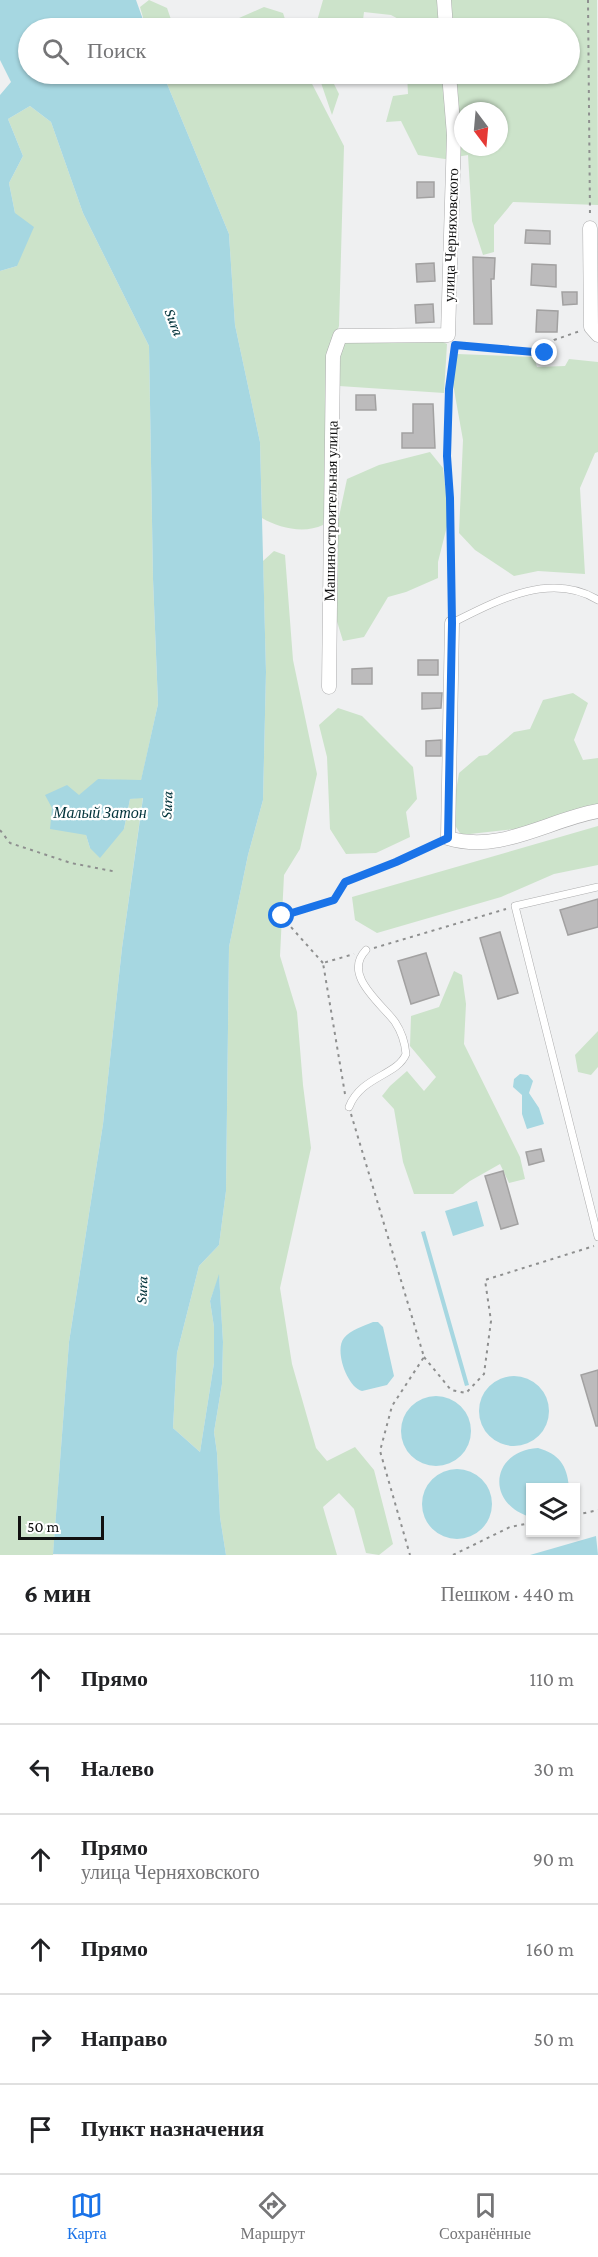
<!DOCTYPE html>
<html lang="ru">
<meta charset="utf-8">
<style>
:root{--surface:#fff;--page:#f2f2f2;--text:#202124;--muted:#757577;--line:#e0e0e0;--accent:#1a73e8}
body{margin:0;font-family:"Crimson Pro",serif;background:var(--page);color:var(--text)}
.controls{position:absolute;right:18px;bottom:18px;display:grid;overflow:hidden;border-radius:0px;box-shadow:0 2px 4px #0004}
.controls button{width:54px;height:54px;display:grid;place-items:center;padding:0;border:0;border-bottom:2px solid var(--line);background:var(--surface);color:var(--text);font:30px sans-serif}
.compass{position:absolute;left:454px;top:102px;width:54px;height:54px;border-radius:50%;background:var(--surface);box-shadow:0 2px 4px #0004;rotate:164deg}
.scale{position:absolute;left:18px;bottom:15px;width:86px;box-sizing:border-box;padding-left:6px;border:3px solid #111;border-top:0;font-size:16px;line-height:21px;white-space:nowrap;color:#111;-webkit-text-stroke:4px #fff;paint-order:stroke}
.stop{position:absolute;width:18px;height:18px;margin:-14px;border:4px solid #1a73e8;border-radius:50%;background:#fff}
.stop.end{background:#1a73e8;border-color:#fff;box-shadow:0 2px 6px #0008}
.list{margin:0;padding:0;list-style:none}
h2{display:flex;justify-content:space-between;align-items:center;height:78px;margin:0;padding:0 24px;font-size:26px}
h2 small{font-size:20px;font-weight:400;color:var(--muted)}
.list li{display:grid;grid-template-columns:39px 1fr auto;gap:18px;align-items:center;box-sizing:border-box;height:90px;padding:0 24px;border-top:2px solid var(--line)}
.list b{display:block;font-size:22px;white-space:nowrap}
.list p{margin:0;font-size:20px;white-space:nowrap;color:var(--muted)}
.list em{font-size:20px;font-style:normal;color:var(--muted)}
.icon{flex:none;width:33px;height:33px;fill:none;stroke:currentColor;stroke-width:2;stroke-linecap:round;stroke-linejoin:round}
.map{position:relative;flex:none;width:598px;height:1555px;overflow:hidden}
.search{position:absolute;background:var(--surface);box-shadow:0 2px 4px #0004;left:18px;right:18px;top:18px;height:66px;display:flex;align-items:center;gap:15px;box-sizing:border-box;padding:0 21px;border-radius:33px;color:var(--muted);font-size:22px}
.sheet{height:618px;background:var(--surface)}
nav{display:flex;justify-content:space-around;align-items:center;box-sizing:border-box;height:84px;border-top:2px solid var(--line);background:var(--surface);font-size:16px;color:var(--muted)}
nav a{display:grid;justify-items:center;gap:3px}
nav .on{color:var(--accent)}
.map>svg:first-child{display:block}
.green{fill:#cce3ca;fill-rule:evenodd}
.water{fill:#a6d7e1}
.building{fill:#bcbbbc;stroke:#a2a1a1;stroke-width:1.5}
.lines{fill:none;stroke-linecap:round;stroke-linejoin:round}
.service-casing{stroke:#adadae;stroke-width:8}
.minor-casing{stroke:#adadae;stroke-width:15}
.path{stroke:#8e8f8f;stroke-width:2;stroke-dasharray:3 4.5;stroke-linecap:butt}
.service{stroke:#fff;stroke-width:7}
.minor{stroke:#fff;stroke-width:14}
.route{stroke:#1a73e8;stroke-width:8}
.labels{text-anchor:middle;stroke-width:4.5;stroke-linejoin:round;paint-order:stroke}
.street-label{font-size:15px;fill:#111;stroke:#fff}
.water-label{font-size:16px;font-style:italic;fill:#01323a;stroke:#fff}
</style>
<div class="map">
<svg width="598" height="1555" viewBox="0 0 598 1555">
<rect width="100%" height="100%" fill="#eff0f1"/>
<path class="green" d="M 149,0 L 167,8 L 174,28 L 146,28 L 140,7 Z
M 323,0 L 597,0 L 598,205 L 513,202 L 494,225 L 494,252 L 483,255 L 472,221 L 468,155 L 445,159 L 418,155 L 401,121 L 386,122 L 393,96 L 408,94 L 407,74 L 570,74 L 570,28 L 404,28 L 404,22 L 391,15 L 364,12 L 362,28 L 315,28 ZM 463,111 L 499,111 L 499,147 L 463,147 Z
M 264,7 L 283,13 L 288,28 L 220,28 L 221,26 Z
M 163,74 L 190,74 L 193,80 L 213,83 L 213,74 L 307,74 L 344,146 L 339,326 L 328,357 L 331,461 L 323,525 C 304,534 279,528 262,518 L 260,442 L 235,325 L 229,234 Z
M 318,74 L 329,74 L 339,94 L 332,115 Z
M 30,106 L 51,122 L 83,213 L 149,346 L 153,579 L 158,704 L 141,781 L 98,779 L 86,835 L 90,848 L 124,829 L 130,799 L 143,797 L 122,948 L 103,1124 L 69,1342 L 53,1555 L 0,1555 L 0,271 L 17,266 L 15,213 L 9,183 L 23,156 L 8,119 Z
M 439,340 L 447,344 L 444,393 L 339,386 L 341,341 Z
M 457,354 L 534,357 L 537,367 L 565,366 L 569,359 L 598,362 L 598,452 L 595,453 L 580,488 L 585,574 L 538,571 L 514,576 L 475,550 L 459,533 L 463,440 L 453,384 Z
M 430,452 L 443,468 L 449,518 L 438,562 L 438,578 L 406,592 L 388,597 L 364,637 L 343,641 L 335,615 L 337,526 L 347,479 L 379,465 Z
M 274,551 L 285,555 L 293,660 L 317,774 L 300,849 L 284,875 L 280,956 L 297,1012 L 303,1085 L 311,1148 L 280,1288 L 292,1364 L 316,1448 L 327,1461 L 355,1447 L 374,1470 L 393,1544 L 379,1555 L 366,1553 L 354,1509 L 339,1493 L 323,1507 L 337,1555 L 226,1555 L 220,1517 L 217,1453 L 214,1432 L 222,1384 L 223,1342 L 219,1276 L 210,1301 L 214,1327 L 214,1363 L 200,1452 L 173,1428 L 177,1353 L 199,1266 L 219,1245 L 226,1191 L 229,947 L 248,855 L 263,800 L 266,672 L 263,561 Z
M 573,693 L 588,703 L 574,740 L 583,760 L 598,758 L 598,806 L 541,826 L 461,835 L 451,819 L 459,773 L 479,756 L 487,755 L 514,732 L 530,729 L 543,700 Z
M 338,708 L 362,716 L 413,767 L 417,799 L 406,812 L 410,837 L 376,853 L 346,854 L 330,829 L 327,757 L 319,725 Z
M 598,826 L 598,865 L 554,874 L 501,897 L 377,933 L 355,920 L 352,897 Z
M 454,971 L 462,975 L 466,1004 L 464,1044 L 520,1157 L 525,1179 L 509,1183 L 500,1164 L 470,1181 L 453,1194 L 414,1194 L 403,1162 L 394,1109 L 382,1096 L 390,1086 L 407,1071 L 424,1091 L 436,1077 L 410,1046 L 411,1016 L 439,1007 Z
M 598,1031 L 598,1067 L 591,1075 L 578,1072 L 575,1055 Z"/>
<path class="water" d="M 0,0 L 136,0 L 146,28 L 28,28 L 28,74 L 163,74 L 229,234 L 235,325 L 260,442 L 266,672 L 263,800 L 248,855 L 229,947 L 226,1191 L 219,1245 L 199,1266 L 177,1353 L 173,1428 L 200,1452 L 214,1363 L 214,1327 L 210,1301 L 219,1274 L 223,1342 L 222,1384 L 214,1432 L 217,1453 L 220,1517 L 226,1555 L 53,1554 L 69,1342 L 103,1124 L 122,948 L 143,798 L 130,799 L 124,829 L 100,858 L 90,848 L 86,835 L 50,829 L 52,808 L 45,795 L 67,785 L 79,795 L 98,779 L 141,780 L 158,704 L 153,579 L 149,346 L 83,213 L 51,122 L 30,106 L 8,119 L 23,156 L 9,183 L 15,213 L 34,227 L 17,266 L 0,271 L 0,95 L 11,82 L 0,60 Z
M 520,1074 L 528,1075 L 533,1081 L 529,1093 L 539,1108 L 544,1124 L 527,1129 L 522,1114 L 522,1095 L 513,1087 L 514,1079 Z
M 477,1201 L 484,1226 L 453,1236 L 445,1211 Z
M 425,1231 L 469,1385 L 465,1386 L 421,1232 Z
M 373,1322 L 378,1322 L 383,1327 L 394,1376 L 387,1385 L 362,1391 C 347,1387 334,1350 344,1338 C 350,1330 364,1326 373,1322 Z
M479 1411a35 35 0 1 1 70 0a35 35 0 1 1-70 0Z
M401 1431a35 35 0 1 1 70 0a35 35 0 1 1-70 0Z
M 538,1448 C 559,1454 567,1465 569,1487 L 530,1488 L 530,1517 C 485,1503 491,1451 538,1448 Z
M422 1504a35 35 0 1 1 70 0a35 35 0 1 1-70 0Z
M 596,1536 L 598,1555 L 530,1555 Z"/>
<path class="building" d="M 417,182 L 434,182 L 434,197 L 417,198 Z
M 526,230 L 550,231 L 550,244 L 525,243 Z
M 473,257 L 495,258 L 494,279 L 491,279 L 492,324 L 474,324 Z
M 434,263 L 435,281 L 417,282 L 416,264 Z
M 532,264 L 556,265 L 556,287 L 531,285 Z
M 562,292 L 577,292 L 577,304 L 563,305 Z
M 433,304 L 434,322 L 416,323 L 415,305 Z
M 537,310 L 558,311 L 557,332 L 536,332 Z
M 356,395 L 375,395 L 376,410 L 356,410 Z
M 413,404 L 433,404 L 435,448 L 402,448 L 402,433 L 413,433 Z
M 418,660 L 438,660 L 438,675 L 418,675 Z
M 372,668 L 372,684 L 352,684 L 352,669 Z
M 422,693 L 442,693 L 441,708 L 422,709 Z
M 441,740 L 441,756 L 426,756 L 426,741 Z
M 598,899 L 598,927 L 568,935 L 560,910 Z
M 500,932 L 518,993 L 498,999 L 480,938 Z
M 426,953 L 439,995 L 411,1004 L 398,961 Z
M 541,1149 L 544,1161 L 529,1165 L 526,1152 Z
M 503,1171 L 518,1224 L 501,1229 L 485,1176 Z
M 598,1370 L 598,1426 L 596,1426 L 581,1375 Z"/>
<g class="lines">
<g class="service-casing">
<path id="service" d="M 452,623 C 496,601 550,571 598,600
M 598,887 L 515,906 L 598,1237
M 349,1107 C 361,1076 397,1076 406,1054 C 405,1043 401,1031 395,1022 C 381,1003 342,975 366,950"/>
</g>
<g class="minor-casing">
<path id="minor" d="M 444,0 L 446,28
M 590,228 L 591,327 L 598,335
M 452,623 L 448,838 C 500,854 548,820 598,811
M 329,687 L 333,356 L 340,336 L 448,335 L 454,135 L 449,74"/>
</g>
<path class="path" d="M 588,0 L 590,216
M 456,346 L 545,353 L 554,340 L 580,331
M 452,612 C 451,523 442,434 455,345
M 0,830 L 10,843 L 71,863 L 117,872
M 374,948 L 506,909
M 323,963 L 282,917 L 334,900 L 345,882 L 437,843
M 345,1094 L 323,963 L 354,954
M 351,1114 L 424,1357 L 392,1406 L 380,1451 L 410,1555
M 424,1357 L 451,1390 L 466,1393 L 484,1374 L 491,1321 L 485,1280 L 594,1246
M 576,1515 L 598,1510
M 453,1555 L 510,1527 L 530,1523"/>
<use href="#service" class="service"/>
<use href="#minor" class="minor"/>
</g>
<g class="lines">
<path class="route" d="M 282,916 L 334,900 L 345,882 L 396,862 L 448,838 L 452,623 L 450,498 L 447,456 L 449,389 L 455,345 L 545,353"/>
</g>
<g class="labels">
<g class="street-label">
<text transform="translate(451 235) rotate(-88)" y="5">улица Черняховского</text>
<text transform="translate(331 511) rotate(-89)" y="5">Машиностроительная улица</text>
</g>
<g class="water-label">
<text transform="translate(175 322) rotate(69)" y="6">Sura</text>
<text transform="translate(166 805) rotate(-87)" y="6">Sura</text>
<text x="100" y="818">Малый Затон</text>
<text transform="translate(141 1290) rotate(-87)" y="6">Sura</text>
</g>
</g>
</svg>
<div class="controls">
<button><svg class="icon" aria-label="layers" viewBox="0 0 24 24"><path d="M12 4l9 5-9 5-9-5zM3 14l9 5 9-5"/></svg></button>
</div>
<svg class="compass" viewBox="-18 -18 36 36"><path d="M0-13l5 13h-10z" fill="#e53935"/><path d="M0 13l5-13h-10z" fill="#757577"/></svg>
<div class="scale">50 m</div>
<div class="stop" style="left:282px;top:916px"></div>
<div class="stop end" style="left:545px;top:353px"></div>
<div class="search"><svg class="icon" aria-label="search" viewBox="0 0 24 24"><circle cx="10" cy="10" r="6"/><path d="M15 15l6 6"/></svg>Поиск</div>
</div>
<section class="sheet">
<h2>6 мин<small>Пешком · 440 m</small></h2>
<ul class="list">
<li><svg class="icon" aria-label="ahead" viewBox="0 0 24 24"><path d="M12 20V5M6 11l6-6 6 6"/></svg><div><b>Прямо</b></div><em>110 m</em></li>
<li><svg class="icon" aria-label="left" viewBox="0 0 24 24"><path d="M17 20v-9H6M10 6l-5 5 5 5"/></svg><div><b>Налево</b></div><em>30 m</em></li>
<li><svg class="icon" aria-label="ahead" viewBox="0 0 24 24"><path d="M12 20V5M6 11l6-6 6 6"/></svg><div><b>Прямо</b><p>улица Черняховского</p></div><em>90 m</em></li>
<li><svg class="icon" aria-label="ahead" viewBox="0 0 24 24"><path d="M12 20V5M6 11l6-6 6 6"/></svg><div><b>Прямо</b></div><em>160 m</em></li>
<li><svg class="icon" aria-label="right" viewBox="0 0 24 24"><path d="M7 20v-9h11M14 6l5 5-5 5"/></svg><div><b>Направо</b></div><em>50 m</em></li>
<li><svg class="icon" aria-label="arrive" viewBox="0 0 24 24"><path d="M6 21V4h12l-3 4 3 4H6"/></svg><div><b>Пункт назначения</b></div></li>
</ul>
</section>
<nav>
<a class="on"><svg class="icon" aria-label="map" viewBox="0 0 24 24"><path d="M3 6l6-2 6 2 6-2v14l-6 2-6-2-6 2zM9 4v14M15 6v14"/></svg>Карта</a>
<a><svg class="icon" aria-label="directions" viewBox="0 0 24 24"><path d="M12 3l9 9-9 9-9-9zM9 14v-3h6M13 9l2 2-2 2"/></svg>Маршрут</a>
<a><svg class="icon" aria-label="saved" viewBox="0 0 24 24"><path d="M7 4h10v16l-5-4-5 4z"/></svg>Сохранённые</a>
</nav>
